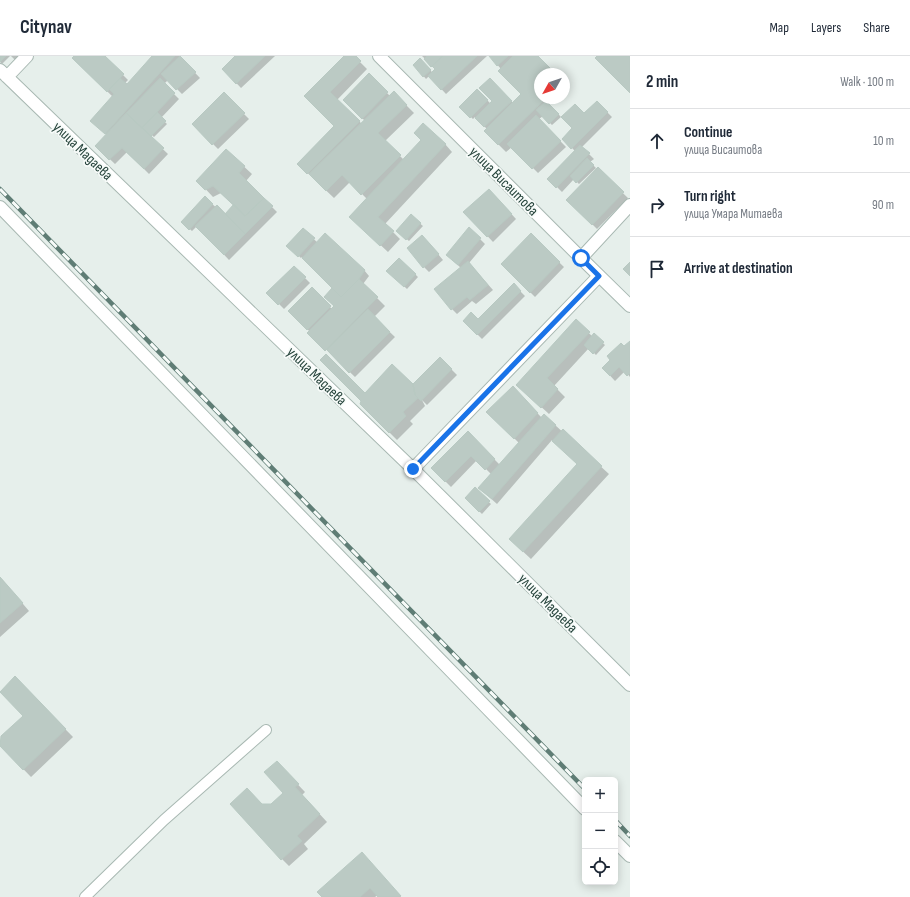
<!DOCTYPE html>
<meta charset="utf-8">
<style>
:root{--surface:#fff;--page:#f6f6f7;--text:#1f2937;--muted:#747a83;--line:#e0e1e3}
body{margin:0;font-family:"Sofia Sans Condensed",sans-serif;background:var(--page);color:var(--text)}
.controls{position:absolute;right:12px;bottom:12px;display:grid;overflow:hidden;border-radius:6px;box-shadow:0 2px 10px #0003}
.controls button{width:36px;height:36px;display:grid;place-items:center;padding:0;border:0;border-bottom:1px solid var(--line);background:var(--surface);color:var(--text);font:20px sans-serif}
.compass{position:absolute;left:534px;top:12px;width:36px;height:36px;border-radius:50%;background:var(--surface);box-shadow:0 2px 10px #0003;rotate:230deg}
.stop{position:absolute;width:12px;height:12px;margin:-9px;border:3px solid #1a73e8;border-radius:50%;background:#fff}
.stop.end{background:#1a73e8;border-color:#fff;box-shadow:0 1px 4px #0008}
.list{margin:0;padding:0;list-style:none}
h2{display:flex;justify-content:space-between;align-items:center;height:52px;margin:0;padding:0 16px;font-size:17px}
h2 small{font-size:13px;font-weight:400;color:var(--muted)}
.list li{display:grid;grid-template-columns:26px 1fr auto;gap:12px;align-items:center;box-sizing:border-box;height:64px;padding:0 16px;border-top:1px solid var(--line)}
.list b{display:block;font-size:15px;white-space:nowrap}
.list p{margin:0;font-size:13px;white-space:nowrap;color:var(--muted)}
.list em{font-size:13px;font-style:normal;color:var(--muted)}
.icon{flex:none;width:22px;height:22px;fill:none;stroke:currentColor;stroke-width:2;stroke-linecap:round;stroke-linejoin:round}
.map{position:relative;flex:none;width:630px;height:841px;overflow:hidden}
header{display:flex;align-items:center;gap:24px;box-sizing:border-box;height:56px;padding:0 20px;background:var(--surface);border-bottom:1px solid var(--line)}
header strong{font-size:19px}
nav{display:flex;gap:22px;margin-inline-start:auto;font-size:14px}
main{display:flex}
aside{flex:1;background:var(--surface)}
.map>svg:first-child{display:block}
.shadow{fill:#0003}
.building{fill:#bbcac4;stroke:#b8c9c2}
.lines{fill:none;stroke-linecap:round;stroke-linejoin:round}
.lane-casing{stroke:#a8b8b2;stroke-width:12}
.street-casing{stroke:#a8b8b2;stroke-width:14}
.lane{stroke:#fff;stroke-width:10}
.street{stroke:#fff;stroke-width:12}
.rail-casing{stroke:#5f7d75;stroke-width:4.5}
.rail{stroke:#f7fbf9;stroke-width:3;stroke-dasharray:9;stroke-linecap:butt}
.route{stroke:#1a73e8;stroke-width:5}
.labels{text-anchor:middle;stroke-width:3.5;stroke-linejoin:round;paint-order:stroke}
.street-label{font-size:15px;fill:#24423a;stroke:#f7fbf9}
</style>
<header>
<strong>Citynav</strong>
<nav><a>Map</a><a>Layers</a><a>Share</a></nav>
</header>
<main>
<div class="map">
<svg width="630" height="841" viewBox="0 0 630 841">
<rect width="100%" height="100%" fill="#e6efeb"/>
<path class="shadow" d="M 0,0 L 10,0 L 2,8 L 0,6 Z
M 11,0 L 19,0 L 15,4 Z
M 75,0 L 104,0 L 128,24 L 125,27 L 127,29 L 153,0 L 179,0 L 200,22 L 182,38 L 168,24 L 164,28 L 179,43 L 161,62 L 167,68 L 154,81 L 147,75 L 146,77 L 168,98 L 149,118 L 127,96 L 115,108 L 96,90 L 107,79 L 99,72 L 113,41 L 73,2 Z
M 237,0 L 275,0 L 241,32 L 223,13 Z
M 345,0 L 354,0 L 367,13 L 337,44 L 362,68 L 365,65 L 344,44 L 369,19 L 390,40 L 394,37 L 414,57 L 385,85 L 404,104 L 445,88 L 452,96 L 385,168 L 400,183 L 388,196 L 358,168 L 367,143 L 350,126 L 334,142 L 298,108 L 335,70 L 305,40 Z
M 422,0 L 487,0 L 446,38 L 429,20 L 426,23 L 414,9 L 420,4 L 433,17 L 436,13 Z
M 490,0 L 536,0 L 554,18 L 540,18 L 540,42 L 545,42 L 544,43 L 561,61 L 552,69 L 543,60 L 539,63 L 566,91 L 538,117 L 512,91 L 506,96 L 485,75 L 487,73 L 475,61 L 473,63 L 460,51 L 477,34 L 491,48 L 493,45 L 490,23 L 513,47 L 522,38 Z
M 224,38 L 249,63 L 218,93 L 193,68 Z
M 597,46 L 612,61 L 582,91 L 594,103 L 590,106 L 596,112 L 579,128 L 574,123 L 562,136 L 549,123 L 575,95 L 563,83 Z
M 226,94 L 252,118 L 246,125 L 277,156 L 229,204 L 197,170 L 192,175 L 182,166 L 205,142 L 225,159 L 234,149 L 221,137 L 213,141 L 198,125 Z
M 598,113 L 628,142 L 597,173 L 568,144 Z
M 494,139 L 516,163 L 493,186 L 465,156 Z
M 411,160 L 423,170 L 409,185 L 397,175 Z
M 303,173 L 318,187 L 364,214 L 369,220 L 363,228 L 385,250 L 374,261 L 395,281 L 355,321 L 309,277 L 310,276 L 290,255 L 312,233 L 332,253 L 335,250 L 340,238 L 302,201 L 301,202 L 288,190 Z
M 531,179 L 564,211 L 535,241 L 502,208 Z
M 480,183 L 485,188 L 469,207 L 493,234 L 476,248 L 472,245 L 457,258 L 452,253 L 461,212 L 452,204 Z
M 427,185 L 443,204 L 429,216 L 424,211 Z
M 399,203 L 418,221 L 407,233 L 388,215 Z
M 294,211 L 310,227 L 284,253 L 268,237 Z
M 514,229 L 525,240 L 482,283 L 464,265 L 478,265 Z
M 576,265 L 593,281 L 594,279 L 605,289 L 596,299 L 589,292 L 554,330 L 565,341 L 549,358 L 525,336 Z
M 630,286 L 630,321 L 625,315 L 615,325 L 603,312 Z
M 440,302 L 457,319 L 427,349 L 422,344 L 425,350 L 410,365 L 413,368 L 397,384 L 361,348 L 365,338 L 413,330 Z
M 512,331 L 542,362 L 544,359 L 609,418 L 531,503 L 517,490 L 578,408 L 552,384 L 497,448 L 479,432 L 491,418 L 477,404 L 451,431 L 432,412 L 468,377 L 500,409 L 519,387 L 488,356 Z
M 475,433 L 491,448 L 482,458 L 466,442 Z
M 0,521 L 29,555 L 0,581 Z
M 15,622 L 73,681 L 31,721 L 0,689 L 2,681 L 24,660 Z
M 284,714 L 305,736 L 302,739 L 327,766 L 304,788 L 308,793 L 289,810 L 282,803 L 262,749 L 271,749 L 284,737 Z
M 369,805 L 401,841 L 380,841 L 378,839 L 375,841 L 323,841 Z"/>
<path class="building" d="M 0,0 L 6,0 L 0,6 Z
M 74,0 L 105,0 L 124,18 L 107,36 L 72,2 Z
M 152,0 L 175,0 L 105,78 L 90,65 L 114,38 L 109,33 L 120,22 L 127,28 Z
M 180,0 L 196,16 L 176,34 L 161,18 Z
M 235,0 L 265,0 L 236,28 L 222,13 Z
M 344,0 L 356,0 L 361,5 L 330,36 L 360,65 L 307,118 L 297,108 L 334,70 L 304,40 Z
M 427,0 L 442,0 L 431,11 L 424,3 Z
M 443,0 L 477,0 L 441,34 L 428,20 L 435,13 L 432,10 Z
M 489,0 L 508,0 L 497,10 Z
M 513,0 L 538,0 L 555,17 L 540,18 L 540,32 L 537,35 L 540,38 L 540,42 L 545,43 L 498,89 L 484,75 L 521,38 L 498,15 Z
M 597,0 L 630,0 L 630,37 L 595,2 Z
M 420,2 L 431,14 L 423,21 L 413,9 Z
M 369,17 L 388,36 L 362,63 L 343,44 Z
M 160,22 L 175,37 L 142,72 L 126,57 Z
M 490,22 L 512,45 L 484,71 L 475,62 L 492,45 L 479,32 Z
M 477,33 L 488,44 L 470,62 L 459,51 Z
M 394,35 L 407,49 L 378,77 L 401,99 L 361,139 L 342,119 L 326,135 L 309,118 Z
M 224,36 L 245,57 L 212,89 L 192,68 Z
M 546,45 L 559,58 L 549,68 L 536,54 Z
M 597,45 L 608,56 L 571,93 L 562,83 L 572,72 L 561,61 L 575,48 L 584,57 Z
M 157,56 L 166,65 L 151,80 L 142,72 Z
M 126,57 L 164,92 L 144,113 L 122,92 L 109,104 L 95,90 Z
M 536,59 L 561,85 L 532,113 L 507,88 Z
M 423,67 L 446,88 L 378,161 L 394,175 L 380,190 L 349,161 L 421,84 L 414,77 Z
M 580,89 L 590,97 L 556,132 L 547,123 Z
M 226,93 L 245,110 L 239,117 L 264,142 L 245,160 L 213,130 L 205,134 L 196,125 Z
M 587,102 L 594,109 L 576,127 L 570,120 Z
M 598,111 L 624,136 L 592,169 L 566,144 Z
M 489,133 L 512,158 L 487,181 L 463,156 Z
M 205,140 L 213,148 L 189,174 L 181,166 Z
M 264,142 L 273,150 L 245,178 L 225,158 L 234,148 L 245,160 Z
M 217,149 L 245,178 L 224,199 L 195,170 Z
M 411,158 L 421,167 L 406,184 L 396,175 Z
M 469,171 L 481,182 L 458,209 L 446,199 Z
M 303,172 L 315,182 L 298,201 L 286,190 Z
M 325,177 L 365,214 L 359,223 L 341,241 L 302,202 Z
M 531,177 L 560,206 L 530,237 L 501,208 Z
M 422,179 L 439,198 L 423,212 L 407,192 Z
M 399,202 L 416,218 L 404,231 L 386,215 Z
M 468,205 L 488,229 L 470,244 L 467,241 L 451,254 L 434,233 Z
M 630,206 L 630,220 L 623,213 Z
M 294,210 L 306,221 L 278,249 L 266,237 Z
M 359,223 L 378,241 L 325,295 L 307,277 L 334,250 L 324,241 L 332,232 L 341,241 Z
M 514,227 L 521,235 L 477,279 L 463,265 L 471,256 L 478,263 Z
M 312,231 L 331,250 L 307,274 L 288,255 Z
M 368,253 L 390,276 L 349,317 L 327,294 Z
M 576,263 L 590,276 L 547,322 L 558,333 L 541,352 L 516,329 Z
M 594,277 L 604,286 L 593,298 L 584,289 Z
M 630,285 L 630,317 L 627,320 L 619,311 L 610,320 L 602,312 L 610,304 L 607,300 L 621,287 L 624,290 Z
M 326,298 L 365,337 L 392,308 L 413,328 L 415,339 L 418,342 L 403,356 L 406,360 L 389,377 L 360,348 L 361,345 L 320,304 Z
M 440,301 L 452,313 L 421,345 L 415,339 L 413,328 Z
M 513,330 L 538,357 L 514,383 L 486,356 Z
M 544,358 L 556,369 L 492,443 L 478,432 Z
M 563,373 L 602,410 L 523,496 L 509,483 L 577,408 L 552,385 Z
M 468,375 L 495,403 L 485,414 L 471,400 L 445,426 L 431,412 Z
M 475,431 L 490,445 L 479,456 L 465,442 Z
M 0,521 L 23,547 L 0,567 Z
M 15,620 L 66,673 L 23,714 L 0,690 L 1,680 L 23,660 L 0,636 Z
M 277,705 L 299,728 L 295,731 L 320,758 L 297,780 L 302,785 L 281,804 L 230,748 L 247,732 L 262,748 L 271,748 L 283,737 L 264,716 Z
M 362,796 L 401,840 L 399,841 L 378,841 L 370,832 L 360,841 L 322,841 L 317,836 Z"/>
<g class="lines">
<g class="lane-casing">
<path id="lane" d="M 85,841 L 164,764 L 266,674"/>
</g>
<g class="street-casing">
<path id="street" d="M 379,0 L 581,202 L 630,250
M 0,14 L 413,413 L 630,629
M 7,21 L 27,0
M 0,151 L 585,753
M 581,202 L 630,149
M 413,413 L 599,220
M 615,785 L 630,800"/>
</g>
<use href="#lane" class="lane"/>
<use href="#street" class="street"/>
<g class="rail-casing">
<path id="rail" d="M 0,133 L 585,733
M 615,764 L 630,780"/>
</g>
<use href="#rail" class="rail"/>
</g>
<g class="lines">
<path class="route" d="M 413,413 L 599,220 L 581,202"/>
</g>
<g class="labels">
<g class="street-label">
<text transform="translate(83 95) rotate(44)" y="5">улица Мадаева</text>
<text transform="translate(504 125) rotate(45)" y="5">улица Висаитова</text>
<text transform="translate(317 320) rotate(44)" y="5">улица Мадаева</text>
<text transform="translate(548 547) rotate(45)" y="5">улица Мадаева</text>
</g>
</g>
</svg>
<div class="controls">
<button>+</button>
<button>−</button>
<button><svg class="icon" aria-label="locate" viewBox="0 0 24 24"><circle cx="12" cy="12" r="6"/><path d="M12 2v4M12 18v4M2 12h4M18 12h4"/></svg></button>
</div>
<svg class="compass" viewBox="-18 -18 36 36"><path d="M0-13l5 13h-10z" fill="#e53935"/><path d="M0 13l5-13h-10z" fill="#747a83"/></svg>
<div class="stop" style="left:581px;top:202px"></div>
<div class="stop end" style="left:413px;top:413px"></div>
</div>
<aside>
<h2>2 min<small>Walk · 100 m</small></h2>
<ul class="list">
<li><svg class="icon" aria-label="ahead" viewBox="0 0 24 24"><path d="M12 20V5M6 11l6-6 6 6"/></svg><div><b>Continue</b><p>улица Висаитова</p></div><em>10 m</em></li>
<li><svg class="icon" aria-label="right" viewBox="0 0 24 24"><path d="M7 20v-9h11M14 6l5 5-5 5"/></svg><div><b>Turn right</b><p>улица Умара Митаева</p></div><em>90 m</em></li>
<li><svg class="icon" aria-label="arrive" viewBox="0 0 24 24"><path d="M6 21V4h12l-3 4 3 4H6"/></svg><div><b>Arrive at destination</b></div></li>
</ul>
</aside>
</main>
